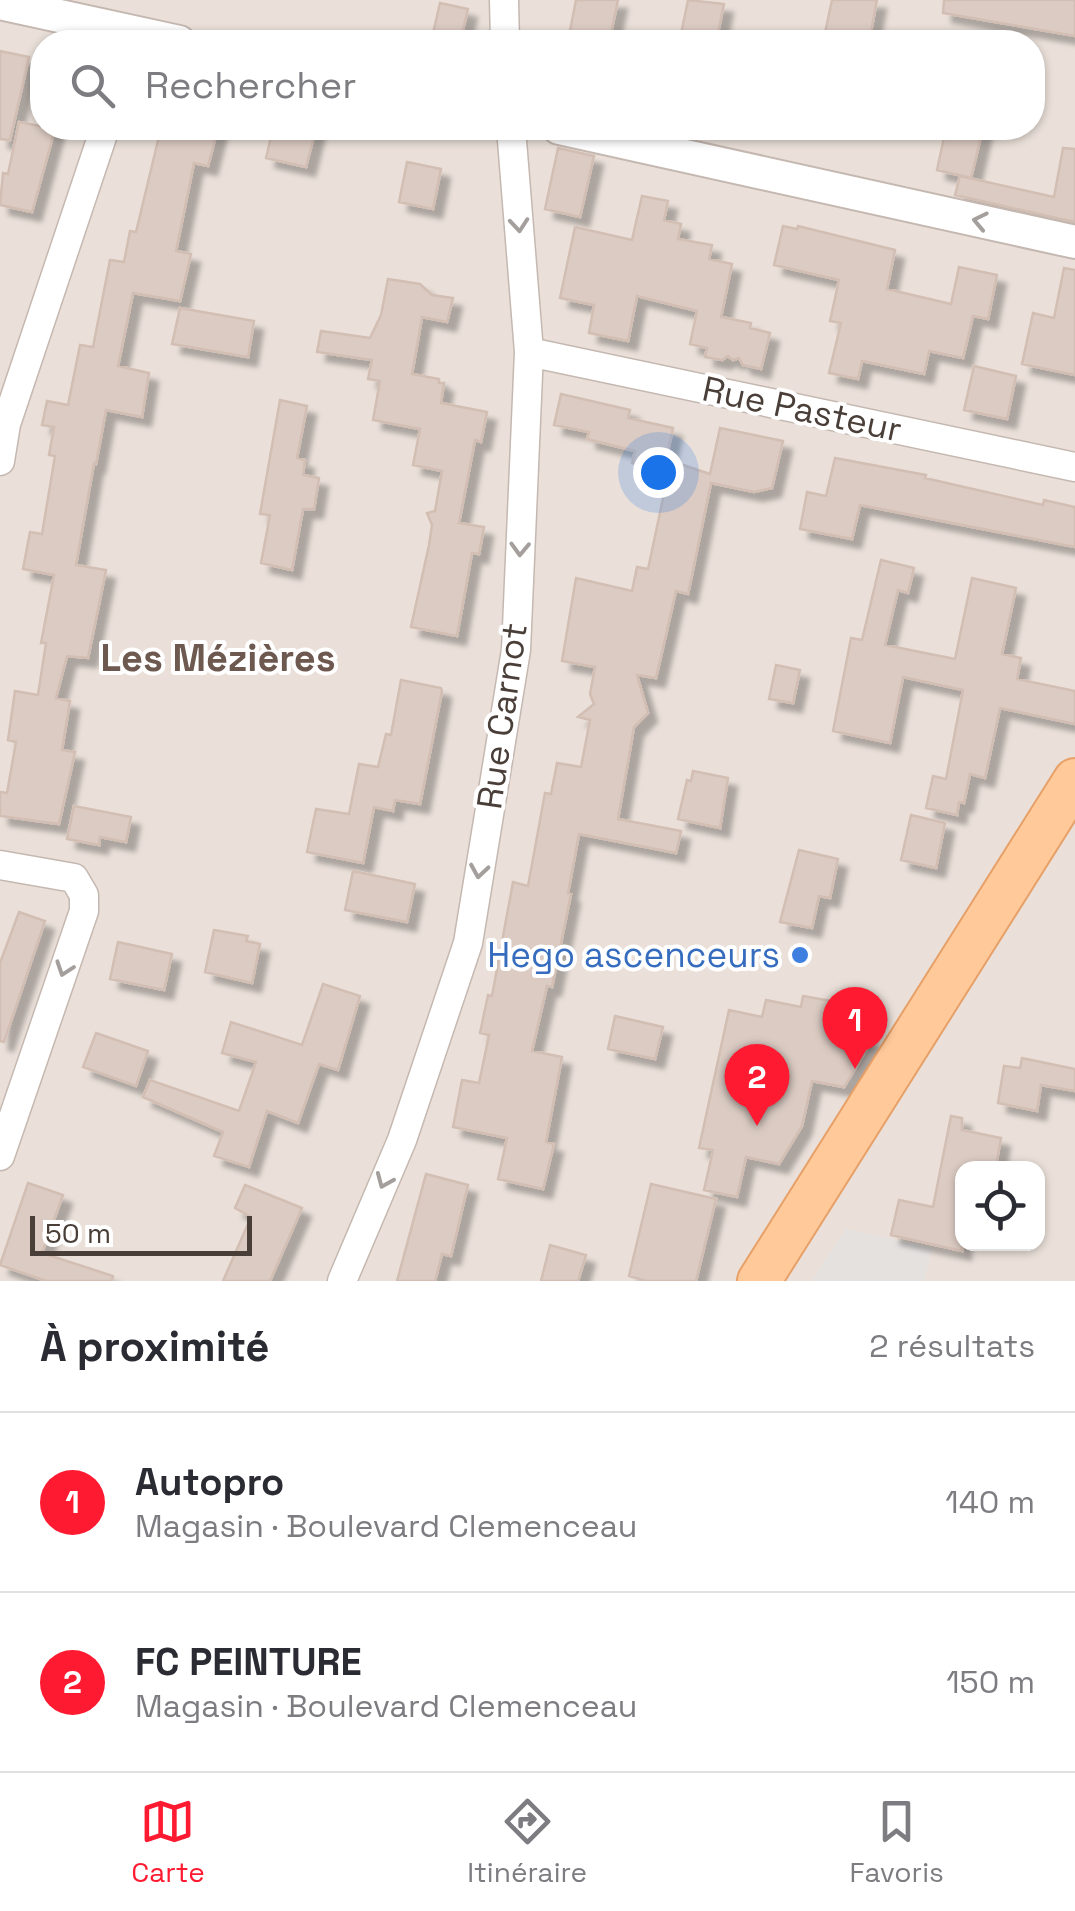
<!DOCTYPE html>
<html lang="fr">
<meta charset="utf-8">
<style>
:root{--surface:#fff;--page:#f2f2f3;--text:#2b2b33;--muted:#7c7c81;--line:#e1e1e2;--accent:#fe1a31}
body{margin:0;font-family:"Space Grotesk",sans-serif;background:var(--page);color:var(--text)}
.controls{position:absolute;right:30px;bottom:30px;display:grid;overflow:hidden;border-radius:20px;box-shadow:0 2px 8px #0004}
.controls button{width:90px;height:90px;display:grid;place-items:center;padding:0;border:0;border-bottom:2px solid var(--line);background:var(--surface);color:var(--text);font:50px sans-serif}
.scale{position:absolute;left:30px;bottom:25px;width:222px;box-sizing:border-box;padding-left:10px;border:5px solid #4a3f38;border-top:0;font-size:28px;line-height:35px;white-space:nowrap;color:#4a3f38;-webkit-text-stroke:8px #fff;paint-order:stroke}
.you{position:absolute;left:658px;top:472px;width:35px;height:35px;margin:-25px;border:8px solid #fff;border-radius:50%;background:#1a73e8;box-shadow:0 0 0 15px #1a73e833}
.badge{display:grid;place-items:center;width:65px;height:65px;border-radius:50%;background:var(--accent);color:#fff;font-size:32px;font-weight:700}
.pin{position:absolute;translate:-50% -82px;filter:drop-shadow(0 2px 5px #0008)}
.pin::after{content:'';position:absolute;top:52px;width:35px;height:30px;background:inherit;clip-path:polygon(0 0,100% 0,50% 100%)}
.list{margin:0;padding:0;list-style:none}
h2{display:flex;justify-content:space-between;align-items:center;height:130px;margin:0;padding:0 40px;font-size:42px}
h2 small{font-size:32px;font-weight:400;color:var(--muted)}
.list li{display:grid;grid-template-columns:65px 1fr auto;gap:30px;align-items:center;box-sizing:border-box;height:180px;padding:0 40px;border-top:2px solid var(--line)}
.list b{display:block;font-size:38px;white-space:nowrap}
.list p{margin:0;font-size:32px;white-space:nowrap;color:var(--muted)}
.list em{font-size:32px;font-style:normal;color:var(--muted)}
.icon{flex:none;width:55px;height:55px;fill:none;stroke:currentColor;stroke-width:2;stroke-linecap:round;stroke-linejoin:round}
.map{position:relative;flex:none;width:1075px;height:1281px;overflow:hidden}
.search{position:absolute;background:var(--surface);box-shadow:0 2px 8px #0004;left:30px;right:30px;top:30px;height:110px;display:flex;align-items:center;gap:25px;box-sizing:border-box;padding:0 35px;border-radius:40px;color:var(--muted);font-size:38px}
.sheet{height:490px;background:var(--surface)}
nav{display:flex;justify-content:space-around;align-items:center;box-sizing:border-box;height:140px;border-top:2px solid var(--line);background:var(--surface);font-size:28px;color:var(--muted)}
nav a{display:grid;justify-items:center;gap:5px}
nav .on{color:var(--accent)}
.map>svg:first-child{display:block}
.residential{fill:#eae0d9;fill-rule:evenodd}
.parking{fill:#e4e1df}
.building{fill:#dbcbc3;stroke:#d3beb3;stroke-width:2.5;filter:url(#shadow)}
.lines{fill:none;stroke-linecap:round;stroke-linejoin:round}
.minor-casing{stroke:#c5b8b0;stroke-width:31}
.tertiary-casing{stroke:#c5b8b0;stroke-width:36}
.primary-casing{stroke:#e7a068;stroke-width:46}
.minor{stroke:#fff;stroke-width:28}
.tertiary{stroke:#fff;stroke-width:32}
.primary{stroke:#ffc99a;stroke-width:42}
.oneway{stroke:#a49f9c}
.shop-dot{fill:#3f7fe0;stroke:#fff;stroke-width:4}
.labels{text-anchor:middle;stroke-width:8;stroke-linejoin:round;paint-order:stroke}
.street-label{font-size:35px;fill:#4a3f38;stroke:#fff}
.shop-label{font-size:35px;fill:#366cbe;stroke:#fff;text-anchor:end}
.neighbourhood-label{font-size:38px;font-weight:bold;fill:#6d594f;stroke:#fff}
</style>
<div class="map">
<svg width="1075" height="1281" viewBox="0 0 1075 1281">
<defs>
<filter id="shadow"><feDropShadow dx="9" dy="9" stdDeviation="2.5" flood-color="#0004"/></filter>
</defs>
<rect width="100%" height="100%" fill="#f6f0eb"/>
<path class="residential" d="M 0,0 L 1075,0 L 1075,1281 L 0,1281 ZM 42,42 L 1032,42 L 1032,128 L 42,128 ZM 962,1168 L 1038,1168 L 1038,1244 L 962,1244 Z"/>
<path class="parking" d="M 846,1229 L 932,1248 L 924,1281 L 811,1281 Z"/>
<path class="building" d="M 576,0 L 618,0 L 609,42 L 569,36 Z
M 688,0 L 724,4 L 716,42 L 681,34 Z
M 832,0 L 877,0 L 869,42 L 823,42 Z
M 944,0 L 1075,0 L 1075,36 L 943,13 Z
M 440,3 L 468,9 L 460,42 L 431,42 Z
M 0,51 L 29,57 L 10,140 L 0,139 Z
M 19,122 L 55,129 L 32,212 L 0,205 L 3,173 L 8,174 Z
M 161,128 L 218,128 L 208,166 L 194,163 L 176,251 L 191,254 L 180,301 L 133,293 L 118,366 L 149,373 L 142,417 L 106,410 L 96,464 L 94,463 L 76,565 L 106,570 L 88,658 L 67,656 L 56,698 L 70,701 L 62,750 L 75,752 L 59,824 L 0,816 L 0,792 L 7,793 L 16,742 L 8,740 L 15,691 L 38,695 L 46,643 L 41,643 L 54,575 L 23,569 L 30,532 L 42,534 L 55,456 L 49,455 L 54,427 L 42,425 L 47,401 L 68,405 L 80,345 L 93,347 L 110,260 L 124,262 L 130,231 L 136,232 Z
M 273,128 L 316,128 L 306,167 L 266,158 Z
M 946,128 L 983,128 L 971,178 L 937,170 Z
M 558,148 L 594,156 L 580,217 L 545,209 Z
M 1063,148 L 1075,149 L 1075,222 L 955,195 L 960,176 L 1054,197 Z
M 407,162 L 441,169 L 433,209 L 399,202 Z
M 642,196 L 668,201 L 664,220 L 681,224 L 678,239 L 712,245 L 709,259 L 732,264 L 721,317 L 751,323 L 750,328 L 770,333 L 761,369 L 743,365 L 739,358 L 733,360 L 728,356 L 722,360 L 705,357 L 707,348 L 690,344 L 697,311 L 637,296 L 628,341 L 589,333 L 594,305 L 560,298 L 575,227 L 632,240 Z
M 783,226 L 797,229 L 798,226 L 895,250 L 887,289 L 951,304 L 959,267 L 997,275 L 988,319 L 973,316 L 963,358 L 929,351 L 924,374 L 862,361 L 858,379 L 829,373 L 841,323 L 830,321 L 839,280 L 774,265 Z
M 1064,268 L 1075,270 L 1075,375 L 1022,364 L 1033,313 L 1054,318 Z
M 388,279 L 420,284 L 432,295 L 453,298 L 447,322 L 422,317 L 412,374 L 439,379 L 439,383 L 444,383 L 441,403 L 487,412 L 481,442 L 475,440 L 459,523 L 484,527 L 479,554 L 472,553 L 457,636 L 411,627 L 429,545 L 432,525 L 427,513 L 435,511 L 442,471 L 413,465 L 420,429 L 373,420 L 380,381 L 368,379 L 372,360 L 317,352 L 321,331 L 370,338 L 381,315 Z
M 180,308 L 254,321 L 248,357 L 172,344 Z
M 974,366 L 1016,376 L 1007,419 L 964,410 Z
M 561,394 L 630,410 L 628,418 L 673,428 L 664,470 L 632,463 L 635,451 L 587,439 L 589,432 L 554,425 Z
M 280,400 L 307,406 L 297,458 L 305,460 L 303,475 L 319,478 L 314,509 L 303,509 L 292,570 L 261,563 L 270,515 L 260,514 Z
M 720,428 L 783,441 L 772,488 L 754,492 L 711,483 L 688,594 L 676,591 L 656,678 L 637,675 L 648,713 L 634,727 L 618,819 L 681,831 L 676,853 L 579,834 L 568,893 L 571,894 L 552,987 L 547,986 L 532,1051 L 562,1057 L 546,1142 L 554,1144 L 543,1189 L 498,1179 L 507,1138 L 453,1127 L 462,1080 L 479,1083 L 489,1035 L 480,1033 L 488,995 L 492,996 L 513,882 L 528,886 L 545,793 L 551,794 L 557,763 L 581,767 L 590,720 L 578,717 L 594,704 L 590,694 L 595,667 L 562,661 L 576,578 L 632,591 L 637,567 L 648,569 L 671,461 L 710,474 Z
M 835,458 L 926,475 L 925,478 L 1043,505 L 1044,500 L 1075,507 L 1075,547 L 860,505 L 852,539 L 800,529 L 807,492 L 826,496 Z
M 881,560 L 914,568 L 908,593 L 898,590 L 885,645 L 955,659 L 972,578 L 1016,588 L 1002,654 L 1021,658 L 1017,679 L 1075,691 L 1075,724 L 1000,708 L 985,778 L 970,774 L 964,803 L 959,802 L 957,815 L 926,808 L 933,776 L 946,779 L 963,690 L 903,677 L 890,743 L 833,731 L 851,638 L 862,640 Z
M 776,665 L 800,670 L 793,703 L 769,699 Z
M 401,680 L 441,688 L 442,691 L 420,804 L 395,800 L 393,811 L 374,807 L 363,863 L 307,852 L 316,809 L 349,814 L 359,764 L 378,767 L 386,734 L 391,735 Z
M 693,771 L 728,778 L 720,828 L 678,819 L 687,780 L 691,781 Z
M 74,806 L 131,817 L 126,842 L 100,837 L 99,845 L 67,839 Z
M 911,815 L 945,823 L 936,868 L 901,860 Z
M 799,850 L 838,859 L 830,898 L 819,896 L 812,928 L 780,922 Z
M 353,871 L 415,884 L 407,922 L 345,910 Z
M 19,912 L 45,921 L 4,1042 L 0,1041 L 0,963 Z
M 214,930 L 248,936 L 246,941 L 260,944 L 252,983 L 205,972 Z
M 118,942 L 172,954 L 164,990 L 110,979 Z
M 323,984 L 360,996 L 338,1070 L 319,1064 L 298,1123 L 267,1111 L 249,1167 L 214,1156 L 223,1132 L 143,1097 L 150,1080 L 239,1111 L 256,1062 L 222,1053 L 231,1022 L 302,1045 Z
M 803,996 L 848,1004 L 842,1033 L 873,1039 L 844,1087 L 812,1081 L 802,1126 L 779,1164 L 746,1157 L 737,1197 L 704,1190 L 713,1150 L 699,1148 L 729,1010 L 762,1017 L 766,1000 L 801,1007 Z
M 615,1016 L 663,1027 L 655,1059 L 608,1049 Z
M 96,1033 L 148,1051 L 136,1086 L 83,1067 Z
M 1022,1058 L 1075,1069 L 1075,1091 L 1041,1085 L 1037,1111 L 998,1103 L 1004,1066 L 1020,1068 Z
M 951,1116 L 962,1118 L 962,1130 L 1001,1138 L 996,1165 L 984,1163 L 983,1168 L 962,1168 L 962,1251 L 891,1235 L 899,1200 L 933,1207 Z
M 426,1174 L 468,1185 L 451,1256 L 442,1254 L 435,1281 L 397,1281 Z
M 28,1183 L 63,1195 L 42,1253 L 113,1276 L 112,1281 L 46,1281 L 0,1265 Z
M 651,1184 L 716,1199 L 696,1281 L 646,1281 L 629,1276 Z
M 245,1185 L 302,1208 L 270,1281 L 223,1281 L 251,1217 L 235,1208 Z
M 550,1245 L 586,1255 L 578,1281 L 541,1281 Z"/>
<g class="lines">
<g class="minor-casing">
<path id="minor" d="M 504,0 L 505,42
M 529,352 L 1075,467
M 0,461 L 6,424 L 105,128
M 0,865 L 74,878 L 84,895 L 84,911 L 0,1156
M 342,1281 L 402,1140 L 468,943 L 516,650 L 529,352 L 511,128"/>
</g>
<g class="tertiary-casing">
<path id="tertiary" d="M 0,3 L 179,42
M 559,128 L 1075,242"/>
</g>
<g class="primary-casing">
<path id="primary" d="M 759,1281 L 1075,780"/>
</g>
<use href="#minor" class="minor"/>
<use href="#tertiary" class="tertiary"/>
<use href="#primary" class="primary"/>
</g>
<defs><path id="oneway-chevron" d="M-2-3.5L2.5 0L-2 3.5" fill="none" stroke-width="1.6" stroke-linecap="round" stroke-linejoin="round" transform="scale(2.5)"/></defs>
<g class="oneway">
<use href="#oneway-chevron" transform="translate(980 221) rotate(-168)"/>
<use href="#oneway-chevron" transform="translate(519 225) rotate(85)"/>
<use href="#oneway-chevron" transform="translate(520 549) rotate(92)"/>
<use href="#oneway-chevron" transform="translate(479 871) rotate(99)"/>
<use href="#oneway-chevron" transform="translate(64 969) rotate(109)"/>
<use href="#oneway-chevron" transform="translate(384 1181) rotate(113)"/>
</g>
<circle class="shop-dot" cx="800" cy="955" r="10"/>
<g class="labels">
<g class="street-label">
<text transform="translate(802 409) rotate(12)" y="12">Rue Pasteur</text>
<text transform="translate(502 716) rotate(-82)" y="12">Rue Carnot</text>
</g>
<g class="shop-label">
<text x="780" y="967">Hego ascenceurs</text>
</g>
<g class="neighbourhood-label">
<text x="218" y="671">Les Mézières</text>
</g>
</g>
</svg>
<div class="controls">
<button><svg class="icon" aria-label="locate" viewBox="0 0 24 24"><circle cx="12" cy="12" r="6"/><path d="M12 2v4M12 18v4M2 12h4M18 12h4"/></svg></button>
</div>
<div class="scale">50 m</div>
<div class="you"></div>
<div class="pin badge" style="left:855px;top:1069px">1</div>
<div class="pin badge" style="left:757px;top:1126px">2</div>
<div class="search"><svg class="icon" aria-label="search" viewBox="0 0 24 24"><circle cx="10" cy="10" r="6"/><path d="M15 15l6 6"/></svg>Rechercher</div>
</div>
<section class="sheet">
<h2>À proximité<small>2 résultats</small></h2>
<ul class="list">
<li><span class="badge">1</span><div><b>Autopro</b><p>Magasin · Boulevard Clemenceau</p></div><em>140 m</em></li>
<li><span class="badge">2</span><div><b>FC PEINTURE</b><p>Magasin · Boulevard Clemenceau</p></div><em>150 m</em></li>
</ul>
</section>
<nav>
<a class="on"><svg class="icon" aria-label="map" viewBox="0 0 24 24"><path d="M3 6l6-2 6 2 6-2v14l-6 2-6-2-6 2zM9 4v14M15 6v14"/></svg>Carte</a>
<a><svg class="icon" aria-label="directions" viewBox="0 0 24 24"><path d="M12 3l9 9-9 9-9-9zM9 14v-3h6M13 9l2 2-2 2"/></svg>Itinéraire</a>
<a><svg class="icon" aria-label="saved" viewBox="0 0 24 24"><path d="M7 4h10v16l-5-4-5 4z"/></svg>Favoris</a>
</nav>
